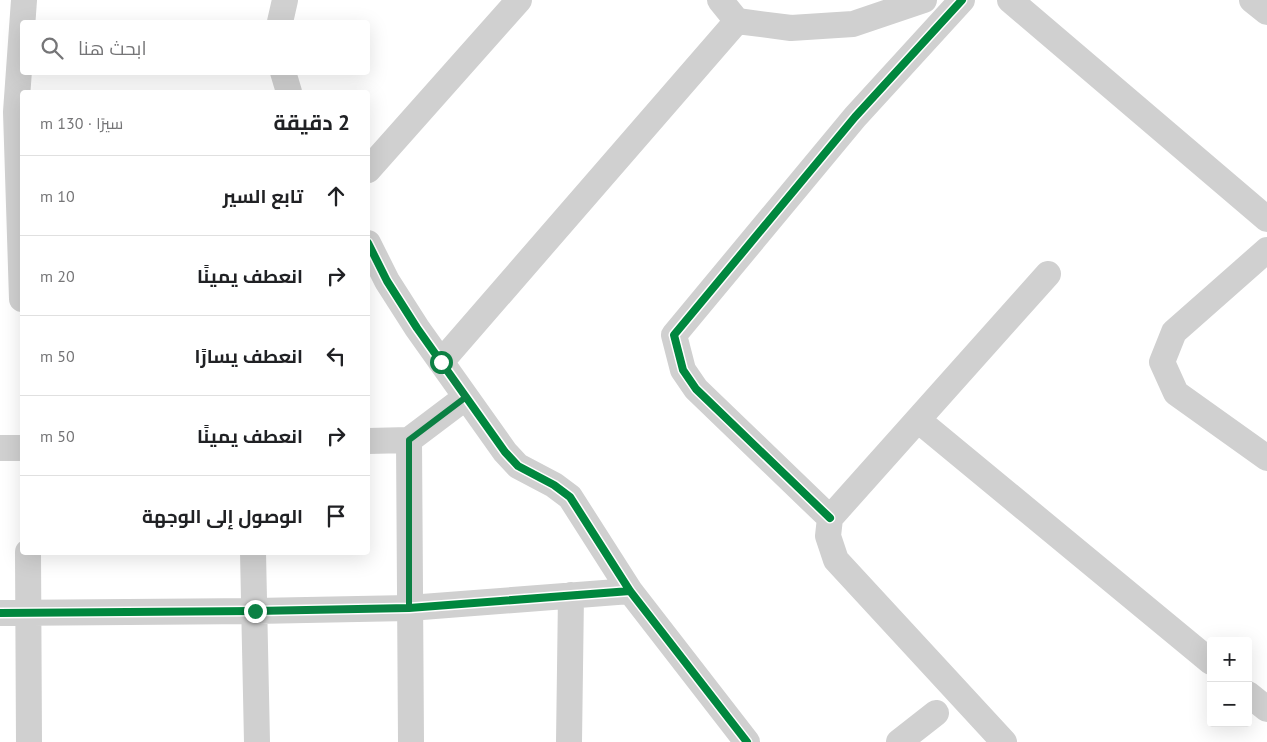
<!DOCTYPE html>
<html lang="ar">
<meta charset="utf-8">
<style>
:root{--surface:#fff;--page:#f2f2f2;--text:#202124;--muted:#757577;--line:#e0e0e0}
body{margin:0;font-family:"PT Sans",Cairo,sans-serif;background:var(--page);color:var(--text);direction:rtl}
.controls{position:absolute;right:15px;bottom:15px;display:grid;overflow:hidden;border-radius:5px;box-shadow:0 5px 20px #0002}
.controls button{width:45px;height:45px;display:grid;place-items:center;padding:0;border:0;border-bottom:1px solid var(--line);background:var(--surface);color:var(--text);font:25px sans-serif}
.stop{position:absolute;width:15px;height:15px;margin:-11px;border:4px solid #0b8043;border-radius:50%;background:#fff}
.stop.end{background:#0b8043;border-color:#fff;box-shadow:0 1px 5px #0008}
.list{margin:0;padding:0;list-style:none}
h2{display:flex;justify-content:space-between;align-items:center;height:65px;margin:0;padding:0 20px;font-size:21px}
h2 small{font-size:16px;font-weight:400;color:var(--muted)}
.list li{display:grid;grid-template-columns:32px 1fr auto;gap:15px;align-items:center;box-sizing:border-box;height:80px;padding:0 20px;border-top:1px solid var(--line)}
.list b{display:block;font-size:19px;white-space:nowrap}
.list em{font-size:16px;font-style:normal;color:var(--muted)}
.icon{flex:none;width:28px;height:28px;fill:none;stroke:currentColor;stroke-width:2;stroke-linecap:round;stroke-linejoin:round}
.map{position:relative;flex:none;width:1267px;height:742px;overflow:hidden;direction:ltr}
.search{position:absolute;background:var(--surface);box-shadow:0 5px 20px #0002;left:20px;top:20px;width:350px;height:55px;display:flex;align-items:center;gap:12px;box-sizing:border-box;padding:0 18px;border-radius:5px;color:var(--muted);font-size:19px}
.panel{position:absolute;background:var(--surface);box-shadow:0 5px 20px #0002;left:20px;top:90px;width:350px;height:465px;border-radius:5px;direction:rtl}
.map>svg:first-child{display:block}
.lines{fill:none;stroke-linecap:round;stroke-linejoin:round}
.minor{stroke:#d0d0d0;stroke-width:26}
.cycleway-casing{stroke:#fff;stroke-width:11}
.cycleway{stroke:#00873e;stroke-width:8}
.route{stroke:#0b8043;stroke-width:6}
</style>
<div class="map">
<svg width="1267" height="742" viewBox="0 0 1267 742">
<rect width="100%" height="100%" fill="#fff"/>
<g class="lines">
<path class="minor" d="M 720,0 L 737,21 L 791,28 L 853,24 L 924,0
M 1010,0 L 1267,219
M 1252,0 L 1267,12
M 280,22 L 285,0
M 283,72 L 289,92
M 368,170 L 519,0
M 368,243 L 387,281 L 417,328 L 505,452 L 518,466 L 554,485 L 570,497 L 630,591 L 747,742
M 1267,250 L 1174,332 L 1162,362 L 1176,393 L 1267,458
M 22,299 L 16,112 L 24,0
M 441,362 L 737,21
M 918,420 L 1211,662
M 409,440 L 411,742
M 368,441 L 409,440 L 466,397
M 0,448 L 22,448
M 830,518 L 696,389 L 683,370 L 674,335 L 855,117 L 962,0
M 28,552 L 29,742
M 253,552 L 257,742
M 0,613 L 255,611 L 409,608 L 630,591
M 1248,694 L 1267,709
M 569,742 L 571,595
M 899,742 L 936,713
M 1004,742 L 836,560 L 828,536 L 830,518 L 1048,274"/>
<g class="cycleway-casing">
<path id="cycleway" d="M 368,243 L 387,281 L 417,328 L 505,452 L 518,466 L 554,485 L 570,497 L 630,591 L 747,742
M 830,518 L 696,389 L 683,370 L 674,335 L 855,117 L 962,0
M 0,613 L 255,611 L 409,608 L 630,591"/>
</g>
<use href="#cycleway" class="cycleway"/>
</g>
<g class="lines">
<path class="route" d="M 255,611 L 409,608 L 409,440 L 466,397 L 441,362"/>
</g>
</svg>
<div class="controls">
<button>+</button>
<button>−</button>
</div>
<div class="stop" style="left:441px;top:362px"></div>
<div class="stop end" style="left:255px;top:611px"></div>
<div class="search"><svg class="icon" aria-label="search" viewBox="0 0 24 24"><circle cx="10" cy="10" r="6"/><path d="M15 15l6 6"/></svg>ابحث هنا</div>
<section class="panel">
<h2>2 دقيقة<small>سيرًا · 130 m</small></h2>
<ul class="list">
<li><svg class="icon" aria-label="ahead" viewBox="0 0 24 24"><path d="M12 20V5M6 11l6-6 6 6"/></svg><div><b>تابع السير</b></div><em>10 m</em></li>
<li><svg class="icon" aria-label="right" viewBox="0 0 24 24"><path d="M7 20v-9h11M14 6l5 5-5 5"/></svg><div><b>انعطف يمينًا</b></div><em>20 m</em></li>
<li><svg class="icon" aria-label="left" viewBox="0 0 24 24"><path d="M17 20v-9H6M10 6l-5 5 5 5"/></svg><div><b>انعطف يسارًا</b></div><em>50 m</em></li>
<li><svg class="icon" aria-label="right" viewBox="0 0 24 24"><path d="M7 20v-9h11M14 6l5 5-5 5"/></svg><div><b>انعطف يمينًا</b></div><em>50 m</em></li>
<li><svg class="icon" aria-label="arrive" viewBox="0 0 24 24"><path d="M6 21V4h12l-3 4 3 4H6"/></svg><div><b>الوصول إلى الوجهة</b></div></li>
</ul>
</section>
</div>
